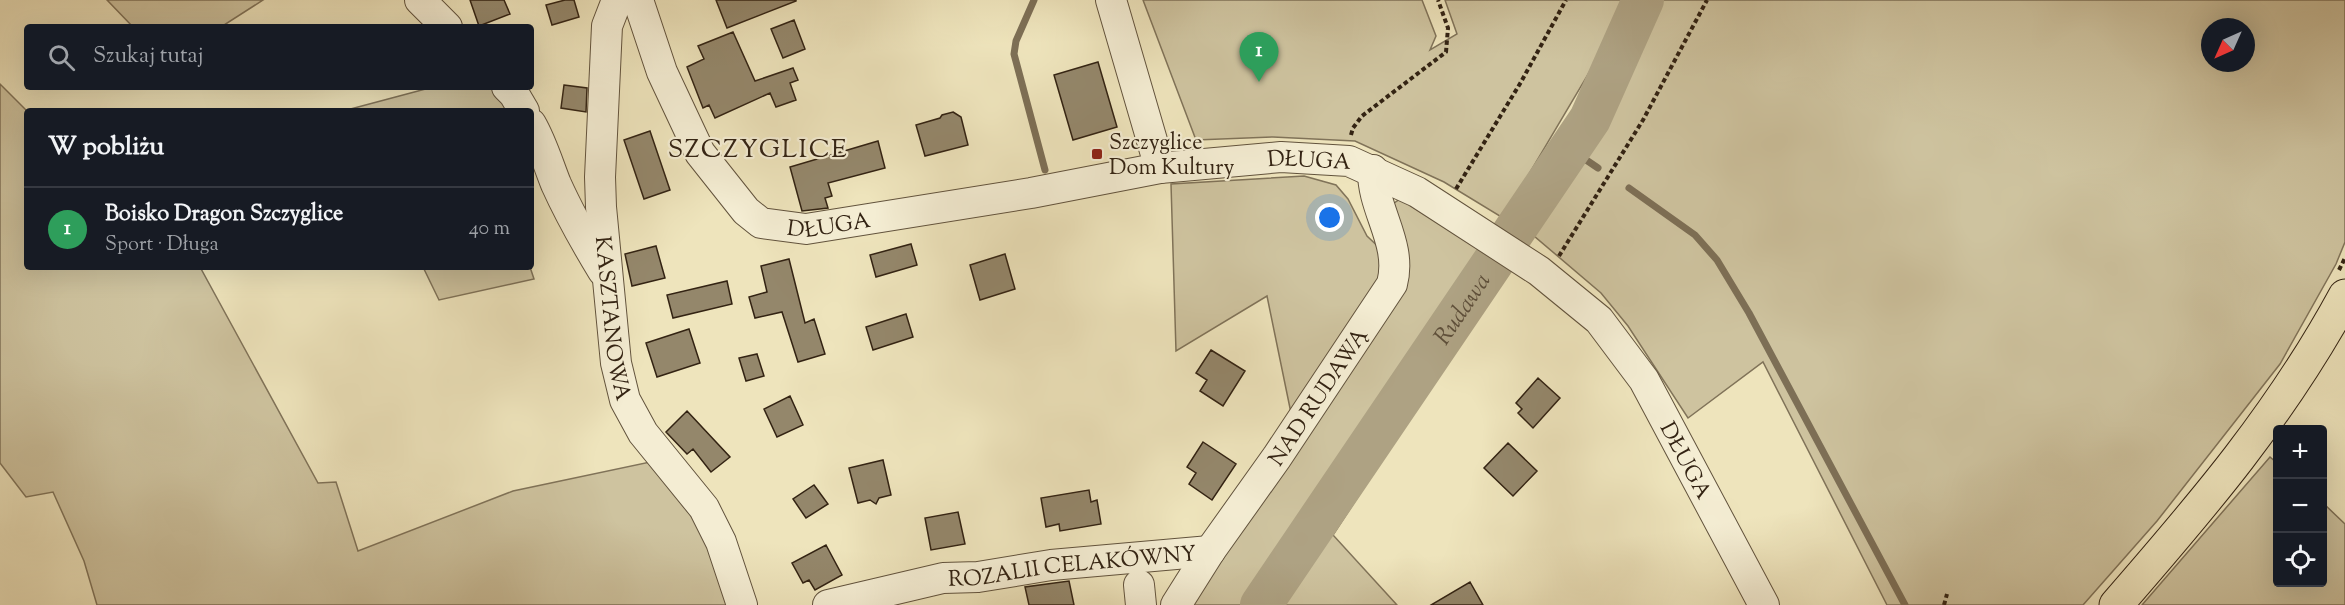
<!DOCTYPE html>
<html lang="pl">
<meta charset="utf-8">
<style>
:root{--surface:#171b24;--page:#20242c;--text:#f1f3f6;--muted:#9ea1a6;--line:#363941;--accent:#0b8043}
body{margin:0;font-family:"Sorts Mill Goudy",serif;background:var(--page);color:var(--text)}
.controls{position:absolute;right:18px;bottom:18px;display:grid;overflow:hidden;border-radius:6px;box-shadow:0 6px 24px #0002}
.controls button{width:54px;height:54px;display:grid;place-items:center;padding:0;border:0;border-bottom:2px solid var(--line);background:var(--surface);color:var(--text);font:30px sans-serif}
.compass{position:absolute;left:2201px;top:18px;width:54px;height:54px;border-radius:50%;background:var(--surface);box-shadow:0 6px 24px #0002;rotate:225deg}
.you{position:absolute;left:1330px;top:218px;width:21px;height:21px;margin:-15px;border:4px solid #fff;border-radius:50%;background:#1a73e8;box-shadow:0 0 0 9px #1a73e833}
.badge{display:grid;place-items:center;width:39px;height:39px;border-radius:50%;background:var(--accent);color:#fff;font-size:20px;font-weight:700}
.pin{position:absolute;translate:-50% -50px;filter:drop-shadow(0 2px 3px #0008)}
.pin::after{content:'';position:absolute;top:32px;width:21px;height:18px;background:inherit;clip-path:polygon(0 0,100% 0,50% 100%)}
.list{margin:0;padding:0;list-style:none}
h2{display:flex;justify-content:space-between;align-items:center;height:78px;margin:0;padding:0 24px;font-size:26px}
h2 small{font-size:20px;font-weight:400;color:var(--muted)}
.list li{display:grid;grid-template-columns:39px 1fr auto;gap:18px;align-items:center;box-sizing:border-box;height:84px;padding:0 24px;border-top:2px solid var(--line)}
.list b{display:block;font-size:22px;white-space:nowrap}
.list p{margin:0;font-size:20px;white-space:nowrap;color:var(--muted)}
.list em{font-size:20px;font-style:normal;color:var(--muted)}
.icon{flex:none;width:33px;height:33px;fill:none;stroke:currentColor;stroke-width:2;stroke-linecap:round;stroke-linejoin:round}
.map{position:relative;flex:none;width:2345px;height:605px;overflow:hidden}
.search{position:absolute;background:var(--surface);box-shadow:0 6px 24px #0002;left:24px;top:24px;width:510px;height:66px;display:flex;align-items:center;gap:15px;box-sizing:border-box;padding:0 21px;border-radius:6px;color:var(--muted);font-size:22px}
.panel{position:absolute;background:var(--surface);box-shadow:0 6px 24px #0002;left:24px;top:108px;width:510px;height:162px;border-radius:6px}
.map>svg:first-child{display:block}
.green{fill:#cec39f;stroke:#807359;stroke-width:1.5;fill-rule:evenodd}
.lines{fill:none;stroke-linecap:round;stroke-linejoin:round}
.stream{stroke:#7d6f56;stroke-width:7}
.river{stroke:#aea283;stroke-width:42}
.building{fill:#94876b;stroke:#332313;stroke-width:1.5}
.minor-casing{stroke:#62533d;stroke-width:32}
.major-casing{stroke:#332313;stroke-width:35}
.path{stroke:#332313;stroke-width:4;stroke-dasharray:4.5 3;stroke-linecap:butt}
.minor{stroke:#f4edd3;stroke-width:30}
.major{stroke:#eee4bc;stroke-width:33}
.poi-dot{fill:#8f2418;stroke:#f4edd3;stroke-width:2}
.labels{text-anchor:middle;stroke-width:4.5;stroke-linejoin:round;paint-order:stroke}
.poi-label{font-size:22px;fill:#332313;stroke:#f4edd3;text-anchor:start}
.street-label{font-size:22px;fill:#332313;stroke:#f4edd3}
.water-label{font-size:24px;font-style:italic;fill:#5e4f3a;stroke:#f4edd3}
.quarter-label{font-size:26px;letter-spacing:1.5px;fill:#332313;stroke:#f4edd3}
</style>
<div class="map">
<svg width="2345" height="605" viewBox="0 0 2345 605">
<rect width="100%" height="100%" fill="#eee4bc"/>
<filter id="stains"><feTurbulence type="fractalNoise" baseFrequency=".00333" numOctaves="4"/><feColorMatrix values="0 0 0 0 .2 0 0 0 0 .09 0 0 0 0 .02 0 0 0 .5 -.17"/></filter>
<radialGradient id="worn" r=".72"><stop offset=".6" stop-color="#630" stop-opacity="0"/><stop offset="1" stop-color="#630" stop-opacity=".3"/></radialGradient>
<path class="green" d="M 107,0 L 263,0 L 221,27 L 133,27 Z
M 1143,0 L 1422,0 L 1436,36 L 1430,50 L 1457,34 L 1445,0 L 1629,0 L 1599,56 L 1503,218 L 1444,182 L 1355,141 L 1273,137 L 1196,140 Z
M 1656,0 L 2345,0 L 2345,242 L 2336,264 L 2280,364 L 2157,521 L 2083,605 L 1887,605 L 1763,362 L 1688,418 L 1628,326 L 1601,293 L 1527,230 L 1606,98 ZM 2210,27 L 2246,27 L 2246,63 L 2210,63 Z
M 0,84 L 27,111 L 27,267 L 200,267 L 318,483 L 336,482 L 358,551 L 513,491 L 650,462 L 711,542 L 727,605 L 97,605 L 84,561 L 53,492 L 26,497 L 0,463 Z
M 433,87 L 502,87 L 520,111 L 343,111 Z
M 1304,176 L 1336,185 L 1348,199 L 1367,236 L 1385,253 L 1387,266 L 1292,418 L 1267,296 L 1176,351 L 1171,184 Z
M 1400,199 L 1474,244 L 1506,270 L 1333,535 L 1397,605 L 1186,605 L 1395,293 L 1390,206 Z
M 423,267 L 530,267 L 534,279 L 439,300 Z
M 2270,457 L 2277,463 L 2278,582 L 2322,582 L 2323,503 L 2345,524 L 2345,605 L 2142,605 Z"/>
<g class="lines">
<path class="stream" d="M 1034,0 L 1016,41 L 1014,54 L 1045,170
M 1570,149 L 1598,168
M 1629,188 L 1695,235 L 1717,260 L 1749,313 L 1905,605"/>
<path class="river" id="s1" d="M 1261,605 L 1590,119 L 1643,0"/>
</g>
<path class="building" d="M 470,0 L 504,0 L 510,14 L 479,26 Z
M 565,0 L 574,0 L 579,17 L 552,25 L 546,5 Z
M 716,0 L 796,0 L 796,1 L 727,28 Z
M 794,20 L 805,49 L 783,58 L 771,29 Z
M 733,32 L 755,81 L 793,68 L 798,80 L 790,83 L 796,100 L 776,107 L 770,93 L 715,118 L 709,105 L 703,108 L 687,67 L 704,59 L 698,46 Z
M 1098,62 L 1117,127 L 1073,140 L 1054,75 Z
M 564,85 L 587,88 L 586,112 L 561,108 Z
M 953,112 L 961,117 L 968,145 L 925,156 L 916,125 L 940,118 L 942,115 Z
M 650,131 L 670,190 L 644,199 L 624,140 Z
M 878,141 L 885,168 L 828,183 L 832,196 L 825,198 L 828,208 L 802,211 L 790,167 Z
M 911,244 L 917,265 L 876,277 L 870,255 Z
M 656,246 L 665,278 L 632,286 L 625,254 Z
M 1005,254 L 1015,289 L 980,300 L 970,265 Z
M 789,259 L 805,323 L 814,319 L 825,354 L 798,362 L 782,312 L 755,318 L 749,297 L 767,292 L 761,266 Z
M 727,281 L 732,304 L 673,318 L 667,295 Z
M 906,314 L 913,337 L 873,350 L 866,327 Z
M 689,329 L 700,363 L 657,377 L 646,343 Z
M 1211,350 L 1245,371 L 1223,406 L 1200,391 L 1207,380 L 1196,373 Z
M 757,354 L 764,376 L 746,381 L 739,358 Z
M 1538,378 L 1560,398 L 1533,428 L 1518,413 L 1522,409 L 1516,403 Z
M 790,396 L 803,425 L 777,437 L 764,409 Z
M 687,411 L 730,457 L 711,472 L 693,449 L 687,454 L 666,432 Z
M 1203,442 L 1236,464 L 1212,500 L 1189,484 L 1196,473 L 1187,467 Z
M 1508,443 L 1537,471 L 1513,496 L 1484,468 Z
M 883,460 L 891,495 L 879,498 L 876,504 L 870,500 L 858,503 L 849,468 Z
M 814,485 L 828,504 L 806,518 L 793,499 Z
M 1089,490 L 1091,502 L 1097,500 L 1101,524 L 1060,531 L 1059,524 L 1046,527 L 1041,498 Z
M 958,512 L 965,544 L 931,550 L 925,518 Z
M 826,545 L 842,575 L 815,590 L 809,580 L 803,583 L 792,563 Z
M 1069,581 L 1074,605 L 1029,605 L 1025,587 Z
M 1470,582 L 1483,605 L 1431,605 Z"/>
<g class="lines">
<g class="minor-casing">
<g id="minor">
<path d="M 420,0 L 447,27"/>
<path id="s2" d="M 617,0 L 607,26 L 600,177 L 601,207 L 616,363 L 625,400 L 643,433 L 704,508 L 721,542 L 742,605"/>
<path id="s3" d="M 638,0 L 662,72 L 700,153 L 746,211 L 761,223 L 806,229 L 1031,193 L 1160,168 L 1281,157 L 1349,161 L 1417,192 L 1539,271 L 1599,320 L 1644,380 L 1764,605"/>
<path d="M 1111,0 L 1160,168"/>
<path d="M 507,87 L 514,94 L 524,111"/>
<path d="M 531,124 C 542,143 548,164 556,184 C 570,215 586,243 603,271"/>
<path d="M 1139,585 L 1141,605"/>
<path id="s4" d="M 828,605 L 943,578 L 978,577 L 1051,565 L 1210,551"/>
<path id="s5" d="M 1176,605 L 1210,551 L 1277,457 L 1392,284 C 1403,243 1372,210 1373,170"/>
</g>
</g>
<g class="major-casing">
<path id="major" d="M 2116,605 C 2203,505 2281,414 2345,296"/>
</g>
<path class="path" d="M 1351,135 L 1353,128 L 1362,116 L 1446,52 L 1448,28 L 1438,0
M 1456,189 L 1521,82 L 1566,0
M 1559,256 L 1643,120 L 1707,0
M 2339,270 L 2345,258
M 1944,605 L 1947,594"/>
<use href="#minor" class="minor"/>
<use href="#major" class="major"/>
</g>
<rect class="poi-dot" x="1091" y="148" width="12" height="12" rx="3"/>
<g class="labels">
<g class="poi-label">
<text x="1109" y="149">Szczyglice<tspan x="1109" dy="25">Dom Kultury</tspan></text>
</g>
<g class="street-label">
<text dy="8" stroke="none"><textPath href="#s3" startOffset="813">DŁUGA</textPath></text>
<text dy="8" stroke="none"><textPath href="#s3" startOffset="327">DŁUGA</textPath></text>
<text dy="8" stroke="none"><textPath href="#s2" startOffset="321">KASZTANOWA</textPath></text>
<text dy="8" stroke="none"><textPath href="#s5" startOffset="252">NAD RUDAWĄ</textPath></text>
<text dy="8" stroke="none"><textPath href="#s3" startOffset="1316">DŁUGA</textPath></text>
<text dy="8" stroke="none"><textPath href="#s4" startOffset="248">ROZALII CELAKÓWNY</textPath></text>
</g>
<g class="water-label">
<text dy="8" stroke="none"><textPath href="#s1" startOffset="358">Rudawa</textPath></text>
</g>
<g class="quarter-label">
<text x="758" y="157">SZCZYGLICE</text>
</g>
</g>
<rect width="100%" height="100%" filter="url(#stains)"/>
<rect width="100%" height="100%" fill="url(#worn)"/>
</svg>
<div class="controls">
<button>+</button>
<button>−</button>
<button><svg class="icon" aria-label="locate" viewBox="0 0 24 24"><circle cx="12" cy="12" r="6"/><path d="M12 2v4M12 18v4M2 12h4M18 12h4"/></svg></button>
</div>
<svg class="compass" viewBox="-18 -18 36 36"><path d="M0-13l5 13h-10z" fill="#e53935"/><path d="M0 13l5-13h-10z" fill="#9ea1a6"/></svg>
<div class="you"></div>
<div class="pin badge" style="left:1259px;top:82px;background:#2e9e5b">1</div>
<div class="search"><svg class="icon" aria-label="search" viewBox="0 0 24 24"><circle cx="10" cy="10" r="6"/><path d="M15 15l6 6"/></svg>Szukaj tutaj</div>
<section class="panel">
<h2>W pobliżu<small></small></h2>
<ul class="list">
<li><span class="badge" style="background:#2e9e5b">1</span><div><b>Boisko Dragon Szczyglice</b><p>Sport · Długa</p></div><em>40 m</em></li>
</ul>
</section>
</div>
